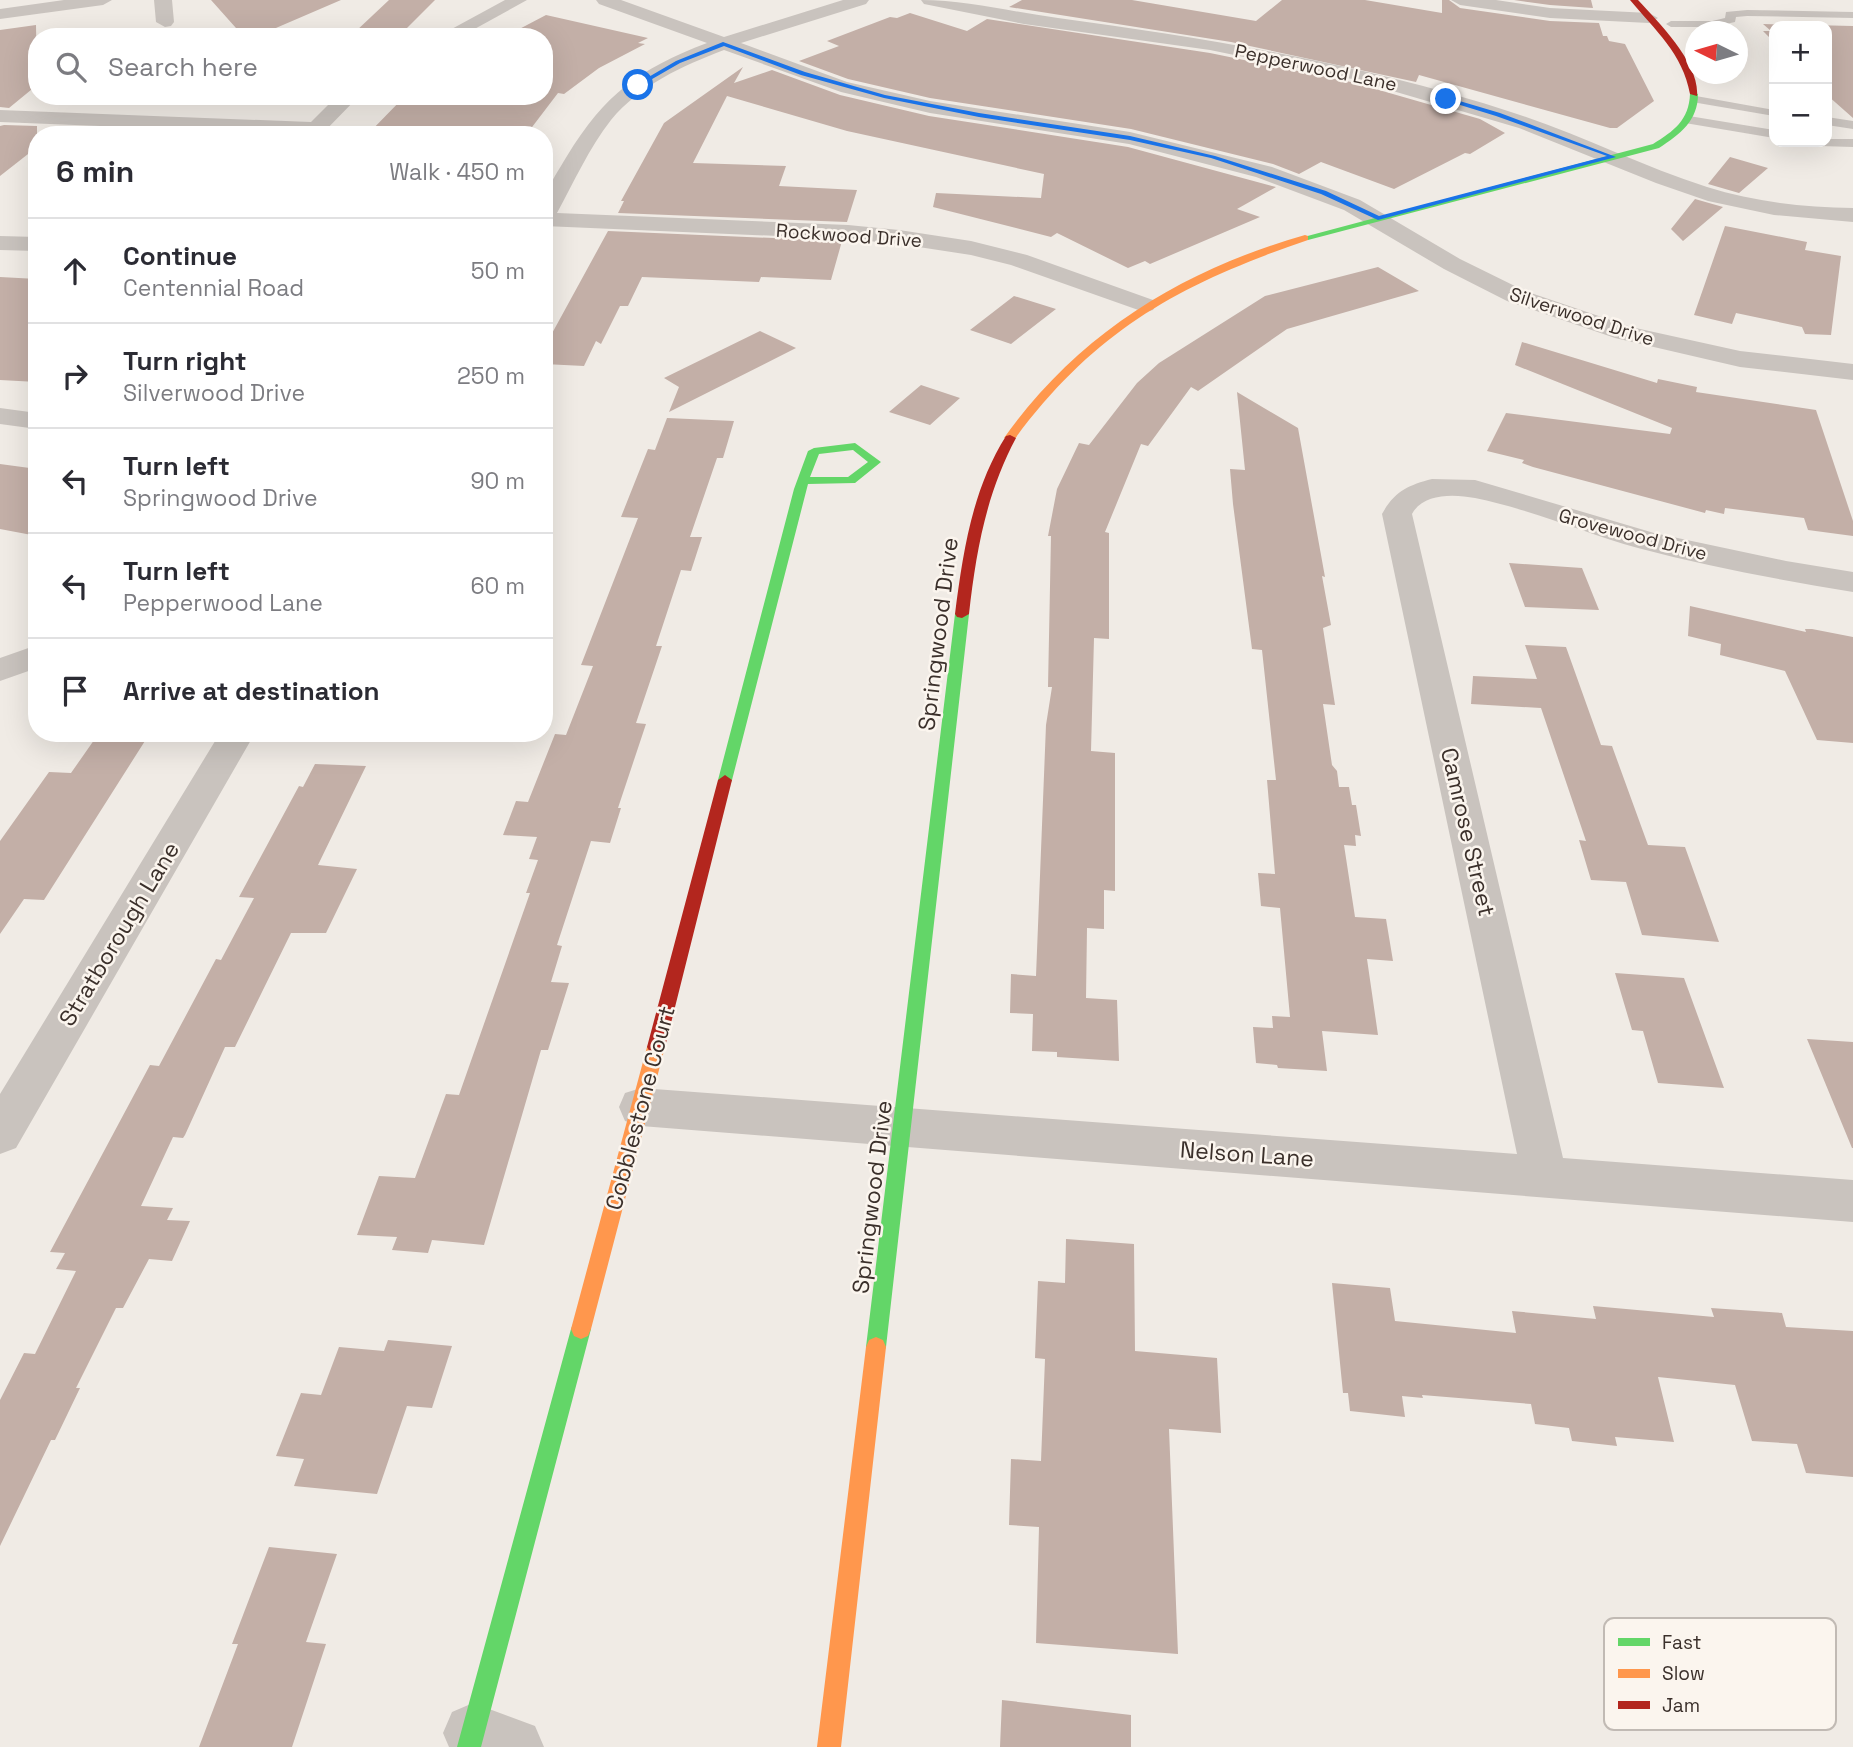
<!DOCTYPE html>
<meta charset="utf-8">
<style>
:root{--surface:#fff;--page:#f7f7f7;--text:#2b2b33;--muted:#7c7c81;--line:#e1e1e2}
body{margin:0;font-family:"Space Grotesk",sans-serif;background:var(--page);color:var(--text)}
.controls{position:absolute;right:21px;top:21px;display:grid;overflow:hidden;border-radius:14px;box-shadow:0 7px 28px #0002}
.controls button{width:63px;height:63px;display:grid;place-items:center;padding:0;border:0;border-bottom:2px solid var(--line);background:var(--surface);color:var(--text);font:35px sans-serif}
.compass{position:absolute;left:1685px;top:21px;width:63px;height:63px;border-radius:50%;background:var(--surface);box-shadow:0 7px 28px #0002;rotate:275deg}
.stop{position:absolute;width:21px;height:21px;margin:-16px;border:5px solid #1a73e8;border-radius:50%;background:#fff}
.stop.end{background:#1a73e8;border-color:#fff;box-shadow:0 2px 7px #0008}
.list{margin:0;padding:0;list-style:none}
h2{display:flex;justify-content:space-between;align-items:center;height:91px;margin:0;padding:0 28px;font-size:30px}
h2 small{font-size:23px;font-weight:400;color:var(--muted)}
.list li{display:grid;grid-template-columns:46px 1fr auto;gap:21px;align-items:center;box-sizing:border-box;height:105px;padding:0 28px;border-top:2px solid var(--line)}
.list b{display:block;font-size:26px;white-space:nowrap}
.list p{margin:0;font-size:23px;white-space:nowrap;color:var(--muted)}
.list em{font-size:23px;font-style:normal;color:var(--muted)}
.icon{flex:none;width:38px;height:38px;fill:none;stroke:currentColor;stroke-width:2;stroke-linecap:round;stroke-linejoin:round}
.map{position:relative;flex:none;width:1853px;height:1747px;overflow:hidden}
.search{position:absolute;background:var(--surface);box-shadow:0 7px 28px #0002;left:28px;top:28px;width:525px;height:77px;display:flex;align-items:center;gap:18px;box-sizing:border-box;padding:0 24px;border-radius:28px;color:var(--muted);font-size:26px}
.panel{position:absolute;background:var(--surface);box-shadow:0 7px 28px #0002;left:28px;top:126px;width:525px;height:616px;border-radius:28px}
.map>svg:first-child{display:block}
.building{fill:#c3afa7}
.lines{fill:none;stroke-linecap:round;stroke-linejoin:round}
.lane{fill:#c9c3be;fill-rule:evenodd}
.street{fill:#c9c3be;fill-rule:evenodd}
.fast{fill:#63d668;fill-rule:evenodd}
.slow{fill:#ff974d;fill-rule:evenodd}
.jam{fill:#b3261e;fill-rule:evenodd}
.route{fill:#1a73e8}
.labels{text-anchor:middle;stroke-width:5;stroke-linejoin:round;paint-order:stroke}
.far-street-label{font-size:19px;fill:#3b302b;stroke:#fbf5ee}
.street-label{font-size:23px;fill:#3b302b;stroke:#fbf5ee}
.key{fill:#fbf5ee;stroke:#c1bab4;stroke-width:2}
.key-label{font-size:19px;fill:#3b302b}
</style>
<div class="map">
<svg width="1853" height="1747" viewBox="0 0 1853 1747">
<rect width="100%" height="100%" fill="#f0ebe5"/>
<path class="building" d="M 211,0 L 341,0 L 255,37 L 244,37 Z
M 389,0 L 435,0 L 401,34 L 355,32 Z
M 1022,0 L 1132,0 L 1256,21 L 1282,0 L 1365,0 L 1442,13 L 1442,0 L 1449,0 L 1460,8 L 1550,21 L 1599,23 L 1603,36 L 1607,36 L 1609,41 L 1625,44 L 1654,101 L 1617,128 L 1610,128 L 1419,75 L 1416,82 L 1231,42 L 1009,7 Z
M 1514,0 L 1591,0 L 1593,8 L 1550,5 Z
M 910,13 L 967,31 L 987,19 L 1210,53 L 1351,82 L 1480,119 L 1505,133 L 1470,154 L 1465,153 L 1394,189 L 1321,162 L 1299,174 L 1273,164 L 1131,129 L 930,98 L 848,79 L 799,61 L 839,46 L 827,41 L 890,17 L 897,18 Z
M 546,15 L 648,38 L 638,43 L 645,44 L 599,68 L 564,94 L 558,93 L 526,135 L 367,135 L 405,96 L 544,96 L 544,37 L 504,37 Z
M 1763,24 L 1853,26 L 1853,118 L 1827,95 L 1827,26 L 1774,26 L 1774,42 L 1763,31 L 1771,31 Z
M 36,25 L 37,85 L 9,108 L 0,107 L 0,30 Z
M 743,67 L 734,83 L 772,70 L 840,95 L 929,116 L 1128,147 L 1276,187 L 1237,209 L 1260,217 L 1150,264 L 1145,261 L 1128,268 L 1057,233 L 1051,237 L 933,207 L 936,193 L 1041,198 L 1044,174 L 847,131 L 727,96 L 693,163 L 786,166 L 779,186 L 857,190 L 847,222 L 618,213 L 624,201 L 621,201 L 664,123 Z
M 4,125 L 37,126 L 37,147 L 0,176 L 0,126 Z
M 1730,157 L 1768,168 L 1739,193 L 1708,184 Z
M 1695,199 L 1723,207 L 1683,241 L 1671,229 Z
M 1725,226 L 1807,242 L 1805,250 L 1841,256 L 1831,335 L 1805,334 L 1802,327 L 1736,313 L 1732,324 L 1694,315 Z
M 608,231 L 842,241 L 831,280 L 761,277 L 759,282 L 642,277 L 628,306 L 620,306 L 601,344 L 596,341 L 584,366 L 544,364 L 544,348 Z
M 1378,267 L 1419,291 L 1287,329 L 1198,391 L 1191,387 L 1148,446 L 1141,444 L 1105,532 L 1109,533 L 1109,639 L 1094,638 L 1091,751 L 1115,753 L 1115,891 L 1104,890 L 1104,929 L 1087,928 L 1086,998 L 1117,1000 L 1119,1061 L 1057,1057 L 1057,1052 L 1032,1051 L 1033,1014 L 1010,1013 L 1011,974 L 1036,976 L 1046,725 L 1052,687 L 1048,687 L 1051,536 L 1048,536 L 1057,489 L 1079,443 L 1089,445 L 1137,383 L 1159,363 L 1265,296 Z
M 0,277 L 37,279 L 37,382 L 0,380 Z
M 1014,296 L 1056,309 L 1011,344 L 970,330 Z
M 760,331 L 796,348 L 669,412 L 679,387 L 664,378 Z
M 1522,342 L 1657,383 L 1658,379 L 1697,387 L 1696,392 L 1816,410 L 1853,521 L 1853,536 L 1808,530 L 1804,518 L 1725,508 L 1724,514 L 1706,510 L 1705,513 L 1533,467 L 1522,463 L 1524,460 L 1487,451 L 1506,413 L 1670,434 L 1672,428 L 1515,365 Z
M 921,385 L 960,398 L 930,425 L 889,412 Z
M 1237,392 L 1298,428 L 1325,577 L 1322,576 L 1331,625 L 1323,628 L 1335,705 L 1323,704 L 1332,765 L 1337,771 L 1339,787 L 1349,787 L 1352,805 L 1356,805 L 1361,836 L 1355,835 L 1356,846 L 1344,845 L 1355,917 L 1386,919 L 1393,961 L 1367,959 L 1378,1035 L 1322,1031 L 1327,1071 L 1278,1068 L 1277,1065 L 1256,1063 L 1253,1027 L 1273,1028 L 1272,1016 L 1290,1017 L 1280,908 L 1261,906 L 1258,873 L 1275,874 L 1267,780 L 1276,780 L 1262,650 L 1252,649 L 1233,504 L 1230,469 L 1245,470 Z
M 667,418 L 734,421 L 723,458 L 717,458 L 690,537 L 702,537 L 691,571 L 681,570 L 656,646 L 662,646 L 636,723 L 646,724 L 618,808 L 621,808 L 610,843 L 591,841 L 557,945 L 562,946 L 551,982 L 569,983 L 548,1050 L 541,1050 L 484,1245 L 432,1240 L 428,1253 L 392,1250 L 397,1237 L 357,1235 L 379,1176 L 415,1178 L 446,1094 L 459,1095 L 530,893 L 526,893 L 538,860 L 529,859 L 537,837 L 503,835 L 516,801 L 528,802 L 555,734 L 566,735 L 593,666 L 581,665 L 638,518 L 621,517 L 648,449 L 655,450 Z
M 0,464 L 37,469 L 37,536 L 0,529 Z
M 1509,563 L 1582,568 L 1599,610 L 1525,607 Z
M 1690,606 L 1806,632 L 1805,629 L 1812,629 L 1853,637 L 1853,743 L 1817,740 L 1785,671 L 1720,655 L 1721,644 L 1688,636 Z
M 1525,645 L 1566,647 L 1601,745 L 1612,746 L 1648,845 L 1685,847 L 1719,942 L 1642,935 L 1626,882 L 1591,880 L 1579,840 L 1586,841 L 1541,708 L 1471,704 L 1473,676 L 1537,679 Z
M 99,733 L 150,733 L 44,900 L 24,899 L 0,934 L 0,841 L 49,772 L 71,773 Z
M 315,764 L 366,766 L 318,865 L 357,869 L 326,933 L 291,933 L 235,1047 L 225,1047 L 185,1135 L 183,1138 L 173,1137 L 141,1206 L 173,1208 L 167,1220 L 190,1221 L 172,1261 L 149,1259 L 123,1308 L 116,1308 L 76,1388 L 80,1388 L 55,1440 L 51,1440 L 0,1546 L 0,1400 L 24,1353 L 35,1354 L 76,1271 L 56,1269 L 65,1253 L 50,1252 L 150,1065 L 159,1066 L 216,959 L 221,960 L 254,898 L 239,897 L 299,786 L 303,787 Z
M 1615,973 L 1684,978 L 1724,1088 L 1658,1083 L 1643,1031 L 1632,1030 Z
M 1807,1039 L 1853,1042 L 1853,1148 L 1852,1148 Z
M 1066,1239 L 1134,1244 L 1135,1351 L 1217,1358 L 1221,1433 L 1169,1429 L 1178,1654 L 1036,1643 L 1039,1527 L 1009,1525 L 1011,1459 L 1041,1461 L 1045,1359 L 1035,1358 L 1038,1281 L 1065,1283 Z
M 1332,1283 L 1390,1288 L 1395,1321 L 1516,1333 L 1512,1311 L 1596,1319 L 1593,1306 L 1714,1317 L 1711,1308 L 1782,1313 L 1786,1327 L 1853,1331 L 1853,1477 L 1806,1473 L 1797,1444 L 1752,1441 L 1735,1385 L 1658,1377 L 1674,1442 L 1615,1437 L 1617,1446 L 1572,1441 L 1569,1428 L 1535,1424 L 1531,1404 L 1422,1395 L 1423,1398 L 1402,1396 L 1405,1417 L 1350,1411 L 1348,1393 L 1343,1393 Z
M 388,1340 L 452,1346 L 432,1408 L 407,1406 L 377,1494 L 294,1486 L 304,1459 L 276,1456 L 301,1393 L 321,1395 L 339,1347 L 384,1351 Z
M 269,1547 L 337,1554 L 306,1642 L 326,1644 L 292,1747 L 199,1747 L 238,1644 L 232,1644 Z
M 1002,1700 L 1131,1715 L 1131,1747 L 1000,1747 Z"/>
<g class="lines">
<path class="lane" d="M 1747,10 L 1853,12 L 1853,18 L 1747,16 L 1736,17 L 1735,22 L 1712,27 L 1671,27 L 1666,24 L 1671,21 L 1712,21 L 1725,18 L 1726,12 Z
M 1696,96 L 1774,110 L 1774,116 L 1692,102 L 1690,100 Z
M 1689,116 L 1774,130 L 1774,138 L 1685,123 L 1685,117 Z
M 1827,117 L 1853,121 L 1853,129 L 1827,125 Z
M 1827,139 L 1853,139 L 1853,147 L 1820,146 L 1814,142 L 1827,142 Z"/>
<path class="street" d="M 64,0 L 112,0 L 103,5 L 0,19 L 0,9 Z
M 154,0 L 172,0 L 174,22 L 171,26 L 165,27 L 156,22 Z
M 505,0 L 527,0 L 460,37 L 437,37 Z
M 596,0 L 621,0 L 724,37 L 843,0 L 869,0 L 866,4 L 741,43 L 847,82 L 930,101 L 1130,132 L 1272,167 L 1360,200 L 1460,259 L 1525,291 L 1631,327 L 1740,351 L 1853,364 L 1853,380 L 1740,367 L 1615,338 L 1507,301 L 1444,269 L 1344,210 L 1256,177 L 1129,144 L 930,113 L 841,92 L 724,50 C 682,66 640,85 611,120 C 589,148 574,182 557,213 L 848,225 L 899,230 L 971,241 L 1027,255 L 1153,300 L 1156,305 L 1153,310 L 1144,312 L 1011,265 L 971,255 L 899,244 L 848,239 L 544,226 C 544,190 549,186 567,156 C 605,94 639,69 707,43 L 599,4 Z
M 921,0 C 967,0 1012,12 1058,18 C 1212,39 1365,64 1514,113 C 1579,134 1641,166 1707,187 C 1754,202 1803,207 1853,208 L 1853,222 L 1774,215 L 1708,201 L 1656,183 L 1519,128 L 1352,79 L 1210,50 L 1024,24 L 924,4 Z
M 1451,0 L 1496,0 L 1550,8 L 1649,13 L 1658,18 L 1649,23 L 1550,18 L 1460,5 Z
M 337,96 L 359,96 L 321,135 L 0,122 L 0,110 L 311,122 Z
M 0,236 L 37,237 L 37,251 L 0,250 Z
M 0,408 L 37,413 L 37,429 L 0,424 Z
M 1432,479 L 1475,480 L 1654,533 L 1786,561 L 1853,572 L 1853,592 C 1781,580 1709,567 1638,548 C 1584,533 1530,509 1475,498 C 1454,494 1423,493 1412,514 L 1563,1158 L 1853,1180 L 1853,1222 L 641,1126 L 625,1121 L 619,1107 L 625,1093 L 641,1088 L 1517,1154 L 1382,514 C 1394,492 1408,485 1432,479 Z
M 37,645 L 37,668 L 0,681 L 0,658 Z
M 220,733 L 255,733 L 16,1148 L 0,1154 L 0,1094 Z
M 473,1703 L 535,1726 L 544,1747 L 449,1747 L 443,1733 L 452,1712 Z"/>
<path class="fast" d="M 1694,92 L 1698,94 C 1698,121 1680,134 1659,148 L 1308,240 L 1300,238 L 1653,144 C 1674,131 1689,120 1690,94 Z
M 855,443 L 881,462 L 855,483 L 808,484 L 732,780 L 730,784 L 720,784 L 718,780 L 794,489 L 808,451 L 814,448 ZM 853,450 L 868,462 L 848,477 L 810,477 L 819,454 Z
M 962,610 L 969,614 L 886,1347 L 883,1354 L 876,1357 L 869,1354 L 866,1347 L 955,614 Z
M 581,1319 L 588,1322 L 591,1329 L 481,1747 L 457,1747 L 571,1329 L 574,1322 Z"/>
<path class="slow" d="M 1305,235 L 1308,236 L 1308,240 C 1180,284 1096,329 1014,440 L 1004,438 C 1079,333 1182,270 1305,235 Z
M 656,1040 L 662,1042 L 665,1047 L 591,1329 L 588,1336 L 581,1339 L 574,1336 L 571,1329 L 647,1047 L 650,1042 Z
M 876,1337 L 883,1340 L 886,1347 L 841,1747 L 817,1747 L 866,1347 L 869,1340 Z"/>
<path class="jam" d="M 1630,0 L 1638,0 C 1659,23 1700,63 1697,96 L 1690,94 C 1683,54 1655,30 1630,0 Z
M 1010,435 L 1016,438 C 986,494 976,552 969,614 L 962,618 L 957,617 L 955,614 C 963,552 972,490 1006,436 Z
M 725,775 L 732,780 L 665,1047 L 662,1052 L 656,1054 L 650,1052 L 647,1047 L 718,780 Z"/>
</g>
<path class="route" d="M 723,42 L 805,72 L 885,95 L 979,113 L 1130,136 L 1215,156 L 1326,191 L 1379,216 L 1607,156 L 1496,116 L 1444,100 L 1446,97 L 1500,113 L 1616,157 L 1378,220 L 1321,194 L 1211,158 L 1130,140 L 979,117 L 884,98 L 801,75 L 724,46 L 680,63 L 640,86 L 635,85 L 676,61 Z"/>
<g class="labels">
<g class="far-street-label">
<text transform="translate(1316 67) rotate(12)" y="7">Pepperwood Lane</text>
<text transform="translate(849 235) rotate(4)" y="7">Rockwood Drive</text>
<text transform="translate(1582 316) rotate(18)" y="7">Silverwood Drive</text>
<text transform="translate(1633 534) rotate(15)" y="7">Grovewood Drive</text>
</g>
<g class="street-label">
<text transform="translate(938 634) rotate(-83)" y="8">Springwood Drive</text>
<text transform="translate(1468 832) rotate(77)" y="8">Camrose Street</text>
<text transform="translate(119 934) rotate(-59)" y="8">Stratborough Lane</text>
<text transform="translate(640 1108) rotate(-75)" y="8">Cobblestone Court</text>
<text transform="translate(1247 1154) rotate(4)" y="8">Nelson Lane</text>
<text transform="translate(872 1197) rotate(-83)" y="8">Springwood Drive</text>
</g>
</g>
<rect x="1604" y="1618" width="232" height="112" rx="10" class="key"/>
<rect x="1618" y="1638" width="32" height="8" fill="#63d668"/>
<rect x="1618" y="1669" width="32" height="9" fill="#ff974d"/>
<rect x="1618" y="1701" width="32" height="8" fill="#b3261e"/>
<g class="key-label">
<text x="1662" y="1649">Fast</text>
<text x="1662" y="1680">Slow</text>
<text x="1662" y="1712">Jam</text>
</g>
</svg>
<div class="controls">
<button>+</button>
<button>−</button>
</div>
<svg class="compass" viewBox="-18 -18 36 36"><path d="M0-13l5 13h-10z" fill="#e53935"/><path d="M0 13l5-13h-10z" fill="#7c7c81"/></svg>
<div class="stop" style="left:638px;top:85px"></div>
<div class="stop end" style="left:1446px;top:99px"></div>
<div class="search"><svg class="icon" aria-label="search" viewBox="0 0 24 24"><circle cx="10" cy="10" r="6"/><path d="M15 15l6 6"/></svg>Search here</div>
<section class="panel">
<h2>6 min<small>Walk · 450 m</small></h2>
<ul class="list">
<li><svg class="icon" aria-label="ahead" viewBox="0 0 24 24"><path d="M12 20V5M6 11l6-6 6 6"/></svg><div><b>Continue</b><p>Centennial Road</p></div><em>50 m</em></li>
<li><svg class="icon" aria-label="right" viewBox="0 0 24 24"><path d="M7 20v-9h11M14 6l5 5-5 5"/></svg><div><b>Turn right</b><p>Silverwood Drive</p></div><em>250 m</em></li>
<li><svg class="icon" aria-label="left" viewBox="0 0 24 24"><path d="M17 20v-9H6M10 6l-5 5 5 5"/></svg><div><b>Turn left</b><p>Springwood Drive</p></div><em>90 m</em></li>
<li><svg class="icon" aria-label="left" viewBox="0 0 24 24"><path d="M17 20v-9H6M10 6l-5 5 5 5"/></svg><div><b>Turn left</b><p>Pepperwood Lane</p></div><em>60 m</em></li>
<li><svg class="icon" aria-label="arrive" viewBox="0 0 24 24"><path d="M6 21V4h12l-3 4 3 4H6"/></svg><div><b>Arrive at destination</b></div></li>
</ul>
</section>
</div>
